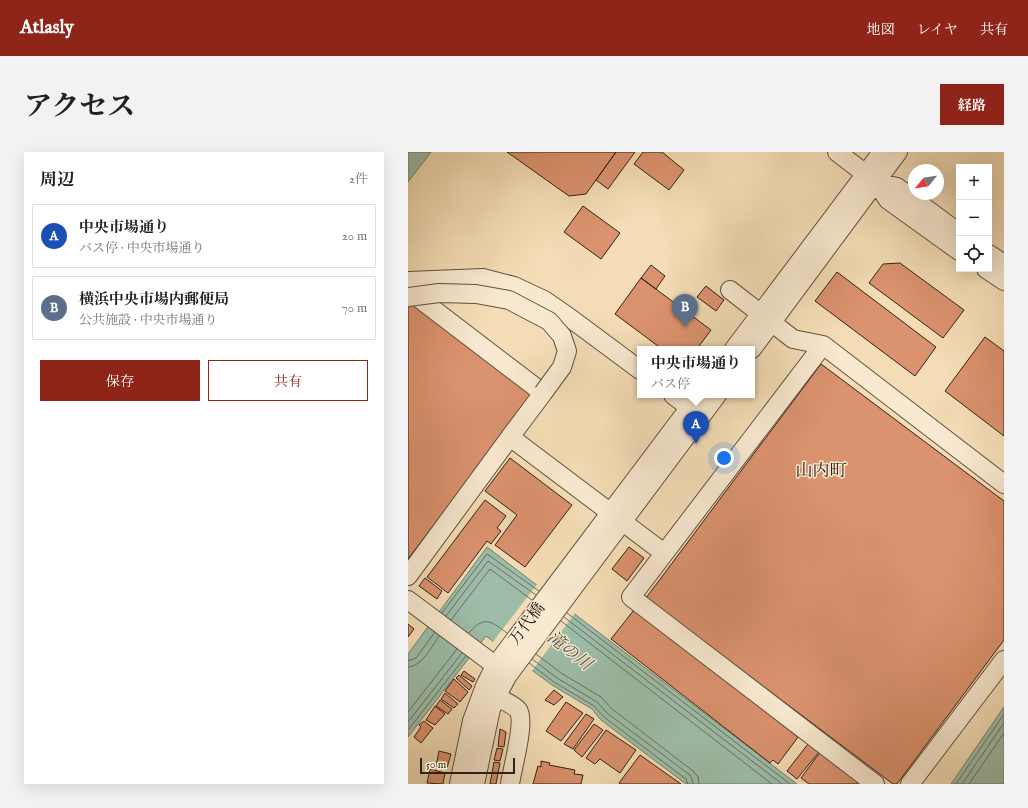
<!DOCTYPE html>
<html lang="ja">
<meta charset="utf-8">
<style>
:root{--surface:#fff;--page:#f2f2f2;--text:#202124;--muted:#757577;--line:#e0e0e0;--accent:#8f2418}
body{margin:0;font-family:"IM FELL English","Noto Serif JP",serif;background:var(--page);color:var(--text)}
.controls{position:absolute;right:12px;top:12px;display:grid;overflow:hidden;border-radius:0px;box-shadow:0 4px 16px #0002}
.controls button{width:36px;height:36px;display:grid;place-items:center;padding:0;border:0;border-bottom:1px solid var(--line);background:var(--surface);color:var(--text);font:20px sans-serif}
.compass{position:absolute;left:500px;top:12px;width:36px;height:36px;border-radius:50%;background:var(--surface);box-shadow:0 4px 16px #0002;rotate:240deg}
.scale{position:absolute;left:12px;bottom:10px;width:95px;box-sizing:border-box;padding-left:4px;border:2px solid #2f2217;border-top:0;font-size:11px;line-height:14px;white-space:nowrap;color:#2f2217;-webkit-text-stroke:3px #f8e9d0;paint-order:stroke}
.you{position:absolute;left:316px;top:306px;width:14px;height:14px;margin:-10px;border:3px solid #fff;border-radius:50%;background:#1a73e8;box-shadow:0 0 0 6px #1a73e833}
.badge{display:grid;place-items:center;width:26px;height:26px;border-radius:50%;background:var(--accent);color:#fff;font-size:13px;font-weight:700}
.pin{position:absolute;translate:-50% -33px;filter:drop-shadow(0 1px 2px #0008)}
.pin::after{content:'';position:absolute;top:21px;width:14px;height:12px;background:inherit;clip-path:polygon(0 0,100% 0,50% 100%)}
.popup{position:absolute;left:229px;top:194px;width:118px;height:52px;box-sizing:border-box;display:grid;place-content:center;border-radius:0px;background:var(--surface);filter:drop-shadow(0 1px 3px #0005);font-size:13px;white-space:nowrap;color:var(--muted)}
.popup b{font-size:15px;color:var(--text)}
.popup::after{content:'';position:absolute;left:50%;top:100%;margin-left:-8px;border:8px solid transparent;border-top-color:var(--surface)}
.list{margin:0;padding:0;list-style:none}
h2{display:flex;justify-content:space-between;align-items:center;height:52px;margin:0;padding:0 16px;font-size:17px}
h2 small{font-size:13px;font-weight:400;color:var(--muted)}
.list li{display:grid;grid-template-columns:26px 1fr auto;gap:12px;align-items:center;box-sizing:border-box;height:64px;margin:0 8px 8px;padding:0 8px;border:1px solid var(--line);border-radius:0px}
.list b{display:block;font-size:15px;white-space:nowrap}
.list p{margin:0;font-size:13px;white-space:nowrap;color:var(--muted)}
.list em{font-size:13px;font-style:normal;color:var(--muted)}
.actions{display:flex;gap:8px;padding:12px 16px}
.actions a{flex:1;padding:9px 0;border:1px solid var(--accent);border-radius:0px;text-align:center;font-size:14px;color:var(--accent)}
.actions .main{background:var(--accent);color:#fff}
.icon{flex:none;width:22px;height:22px;fill:none;stroke:currentColor;stroke-width:2;stroke-linecap:round;stroke-linejoin:round}
.map{position:relative;flex:none;width:596px;height:632px;overflow:hidden;border-radius:0px}
header{display:flex;align-items:center;gap:24px;box-sizing:border-box;height:56px;padding:0 20px;background:var(--accent);color:#fff}
header strong{font-size:19px}
nav{display:flex;gap:22px;margin-inline-start:auto;font-size:14px}
.intro{display:flex;align-items:center;justify-content:space-between;box-sizing:border-box;height:96px;padding:0 24px}
h1{margin:0;font-size:28px}
.button{padding:10px 18px;border-radius:0px;background:var(--accent);color:#fff;font-size:14px;font-weight:700}
main{display:flex;gap:24px;padding:0 24px}
aside{flex:1;background:var(--surface);border-radius:0px;box-shadow:0 4px 16px #0002}
.map>svg:first-child{display:block}
.water{fill:#9dbda9;stroke:#717f6f}
.pier{fill:#f4ddb6}
.lines{fill:none;stroke-linecap:round;stroke-linejoin:round}
.shore{stroke:#667060;stroke-width:1}
.building{fill:#db926e;stroke:#2f2217}
.minor-casing{stroke:#60513f;stroke-width:20}
.minor{stroke:#f8e9d0;stroke-width:18}
.minor-bridge-casing{stroke:#60513f;stroke-width:20;stroke-linecap:butt}
.minor-bridge{stroke:#f8e9d0;stroke-width:18}
.labels{text-anchor:middle;stroke-width:3;stroke-linejoin:round;paint-order:stroke}
.street-label{font-size:16px;fill:#2f2217;stroke:#f8e9d0}
.neighbourhood-label{font-size:17px;fill:#2f2217;stroke:#f8e9d0}
.water-label{font-size:17px;font-style:italic;fill:#505043;stroke:#f8e9d0}
</style>
<header>
<strong>Atlasly</strong>
<nav><a>地図</a><a>レイヤ</a><a>共有</a></nav>
</header>
<div class="intro"><h1>アクセス</h1><a class="button">経路</a></div>
<main>
<aside>
<h2>周辺<small>2件</small></h2>
<ul class="list">
<li><span class="badge" style="background:#1a4fb4">A</span><div><b>中央市場通り</b><p>バス停 · 中央市場通り</p></div><em>20 m</em></li>
<li><span class="badge" style="background:#5c6f8a">B</span><div><b>横浜中央市場内郵便局</b><p>公共施設 · 中央市場通り</p></div><em>70 m</em></li>
</ul>
<div class="actions"><a class="main">保存</a><a>共有</a></div>
</aside>
<div class="map">
<svg width="596" height="632" viewBox="0 0 596 632">
<rect width="100%" height="100%" fill="#f4ddb6"/>
<filter id="stains"><feTurbulence type="fractalNoise" baseFrequency=".005" numOctaves="4"/><feColorMatrix values="0 0 0 0 .2 0 0 0 0 .09 0 0 0 0 .02 0 0 0 .5 -.17"/></filter>
<radialGradient id="worn" r=".72"><stop offset=".6" stop-color="#630" stop-opacity="0"/><stop offset="1" stop-color="#630" stop-opacity=".3"/></radialGradient>
<path class="water" d="M 0,0 L 23,0 L 0,30 Z
M 79,395 L 389,632 L 278,632 L 193,568 L 184,557 L 144,533 L 78,484 L 0,585 L 0,502 Z
M 596,555 L 596,632 L 543,632 Z"/>
<path class="pier" d="M 130,431 L 168,460 L 123,520 L 84,491 Z"/>
<g class="lines">
<path class="shore" d="M 34,461 L 79,402 L 131,439
M 159,461 L 382,632
M 38,464 L 80,409 L 128,443
M 156,465 L 374,632
M 43,468 L 82,417 L 124,448
M 153,469 L 364,632
M 61,481 C 76,463 83,469 99,481
M 128,502 L 153,521 L 193,545 L 204,557 L 285,619 L 290,625 L 291,632
M 124,507 L 149,526 L 189,550 L 199,561 L 282,623 L 284,627 L 285,632
M 0,509 L 8,506 L 27,480
M 121,511 L 146,530 L 186,554 L 196,565 L 278,627 L 280,632
M 0,515 C 15,514 23,495 31,484
M 0,560 L 49,497
M 0,570 L 54,501
M 0,578 L 58,504
M 548,632 L 596,562
M 554,632 L 596,571
M 561,632 L 596,581"/>
</g>
<path class="building" d="M 99,0 L 208,0 L 178,42 L 161,44 Z
M 208,0 L 227,0 L 200,37 L 188,28 Z
M 235,0 L 254,0 L 276,18 L 261,38 L 226,12 Z
M 175,54 L 212,81 L 193,107 L 156,80 Z
M 492,111 L 556,158 L 535,186 L 461,131 L 475,112 Z
M 243,113 L 257,124 L 248,137 L 233,126 Z
M 429,120 L 528,195 L 507,224 L 407,149 Z
M 233,126 L 303,178 L 289,197 L 254,197 L 207,162 Z
M 298,134 L 316,148 L 308,159 L 289,145 Z
M 0,147 L 125,242 L 0,407 Z
M 577,185 L 596,199 L 596,284 L 537,239 Z
M 413,212 L 596,349 L 596,488 L 489,632 L 485,632 L 238,446 Z
M 102,306 L 164,353 L 117,415 L 87,393 L 109,363 L 77,339 Z
M 77,348 L 98,364 L 89,376 L 93,379 L 83,392 L 79,389 L 40,441 L 19,425 Z
M 221,395 L 236,406 L 219,429 L 204,417 Z
M 17,426 L 34,439 L 29,447 L 11,434 Z
M 226,458 L 390,585 L 370,612 L 365,608 L 362,611 L 203,487 Z
M 0,472 L 6,477 L 0,485 Z
M 56,519 L 67,527 L 65,530 L 53,523 Z
M 51,523 L 64,534 L 61,538 L 48,526 Z
M 46,527 L 60,540 L 52,550 L 37,539 Z
M 146,538 L 155,545 L 146,553 L 137,548 Z
M 37,541 L 50,552 L 46,556 L 33,547 Z
M 32,548 L 44,557 L 40,562 L 28,554 Z
M 158,550 L 175,561 L 153,589 L 138,579 Z
M 27,554 L 37,562 L 27,573 L 18,568 Z
M 178,562 L 186,567 L 165,597 L 156,592 Z
M 16,569 L 25,576 L 13,591 L 6,585 L 13,575 L 11,573 Z
M 186,572 L 195,578 L 174,605 L 166,598 Z
M 92,577 L 98,580 L 96,595 L 90,594 Z
M 198,578 L 228,598 L 212,621 L 192,607 L 187,612 L 178,606 Z
M 400,592 L 411,600 L 389,627 L 379,619 Z
M 89,596 L 95,597 L 92,609 L 86,608 Z
M 31,599 L 43,602 L 39,616 L 28,614 Z
M 413,599 L 452,629 L 450,632 L 401,632 L 393,626 Z
M 232,603 L 273,632 L 212,632 L 211,631 Z
M 133,609 L 142,611 L 141,613 L 167,618 L 166,622 L 175,623 L 173,632 L 125,632 L 130,614 L 133,615 Z
M 86,610 L 92,611 L 88,632 L 82,632 Z
M 22,617 L 37,621 L 35,632 L 19,631 Z"/>
<g class="lines">
<g class="minor-casing">
<path id="minor" d="M 429,0 L 468,30 L 480,48 L 551,99
M 468,30 L 489,35 L 551,81
M 581,102 L 596,112
M 578,117 L 596,129
M 0,129 L 75,126 L 106,134 L 136,148 L 162,166 L 232,218
M 0,138 L 135,241 L 102,285
M 322,138 L 385,187 L 415,193
M 326,197 L 474,0
M 344,197 L 490,0
M 265,243 L 281,255
M 0,424 L 102,285 L 256,401
M 0,448 L 96,520
M 77,540 C 86,544 104,551 110,558 C 118,569 104,617 102,632
M 51,632 L 64,569 L 77,534 L 87,514 L 291,243
M 67,632 L 83,557 L 88,545 L 100,523 L 309,243
M 467,632 L 223,445 L 415,193 L 596,332
M 502,632 L 596,508"/>
</g>
<use href="#minor" class="minor"/>
<g class="minor-bridge-casing">
<path id="minor-bridge" d="M 0,145 L 31,141 L 68,142 L 101,148 L 141,169 L 154,184 L 159,199 L 154,215 L 135,241"/>
</g>
<use href="#minor-bridge" class="minor-bridge"/>
</g>
<g class="labels">
<g class="street-label">
<text transform="translate(118 471) rotate(-53)" y="6">万代橋</text>
</g>
<g class="neighbourhood-label">
<text x="413" y="324">山内町</text>
</g>
<g class="water-label">
<text transform="translate(162 498) rotate(38)" y="6">滝の川</text>
</g>
</g>
<rect width="100%" height="100%" filter="url(#stains)"/>
<rect width="100%" height="100%" fill="url(#worn)"/>
</svg>
<div class="controls">
<button>+</button>
<button>−</button>
<button><svg class="icon" aria-label="locate" viewBox="0 0 24 24"><circle cx="12" cy="12" r="6"/><path d="M12 2v4M12 18v4M2 12h4M18 12h4"/></svg></button>
</div>
<svg class="compass" viewBox="-18 -18 36 36"><path d="M0-13l5 13h-10z" fill="#e53935"/><path d="M0 13l5-13h-10z" fill="#757577"/></svg>
<div class="scale">50 m</div>
<div class="you"></div>
<div class="pin badge" style="left:288px;top:292px;background:#1a4fb4">A</div>
<div class="popup"><b>中央市場通り</b>バス停</div>
<div class="pin badge" style="left:277px;top:175px;background:#5c6f8a">B</div>
</div>
</main>
